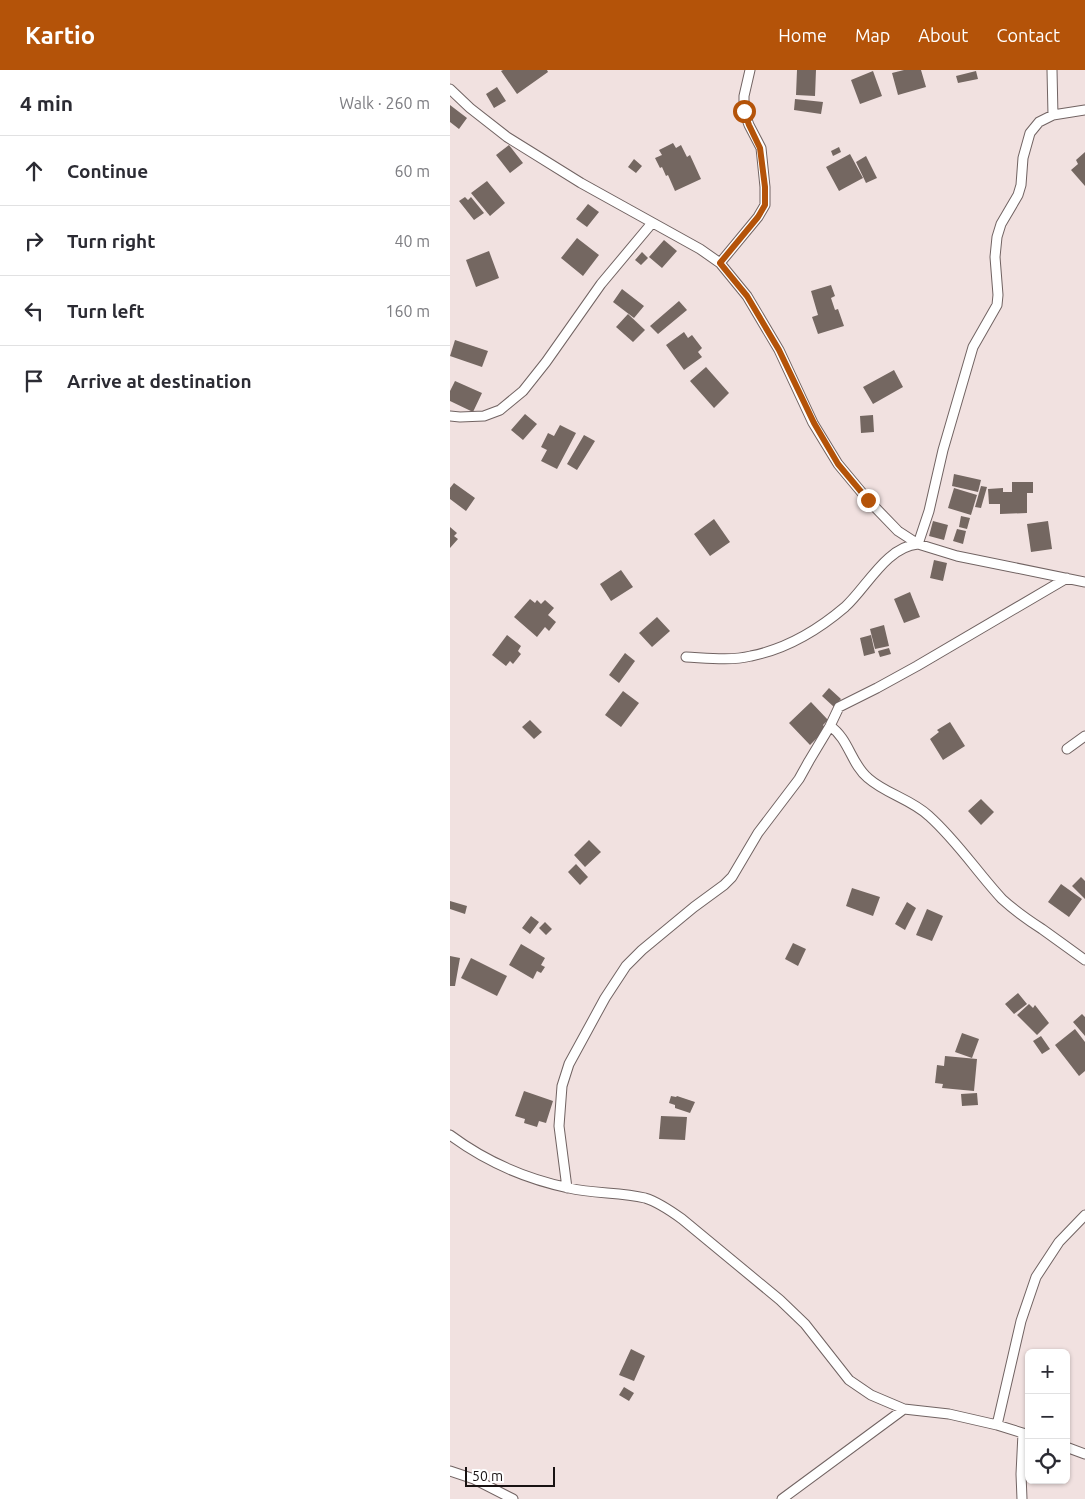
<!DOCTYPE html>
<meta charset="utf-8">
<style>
:root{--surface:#fff;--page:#f2f2f3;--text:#2b2b33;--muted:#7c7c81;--line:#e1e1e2;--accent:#b45309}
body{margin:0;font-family:Ubuntu,sans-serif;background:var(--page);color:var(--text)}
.controls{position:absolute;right:15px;bottom:15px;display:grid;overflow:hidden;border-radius:8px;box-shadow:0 1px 4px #0004}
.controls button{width:45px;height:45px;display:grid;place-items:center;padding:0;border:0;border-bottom:1px solid var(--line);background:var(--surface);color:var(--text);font:25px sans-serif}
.scale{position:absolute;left:15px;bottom:12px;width:90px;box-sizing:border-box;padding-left:5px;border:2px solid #181212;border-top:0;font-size:14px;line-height:18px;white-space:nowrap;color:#181212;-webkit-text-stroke:4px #fff;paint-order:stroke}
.stop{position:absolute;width:15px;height:15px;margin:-11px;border:4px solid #b45309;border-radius:50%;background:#fff}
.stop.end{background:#b45309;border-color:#fff;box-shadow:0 1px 5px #0008}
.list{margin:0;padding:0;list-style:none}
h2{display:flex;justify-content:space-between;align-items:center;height:65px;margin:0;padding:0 20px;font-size:21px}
h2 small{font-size:16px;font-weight:400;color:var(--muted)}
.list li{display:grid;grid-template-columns:32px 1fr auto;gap:15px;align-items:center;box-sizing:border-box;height:70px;padding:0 20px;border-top:1px solid var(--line)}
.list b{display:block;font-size:19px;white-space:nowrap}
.list em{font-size:16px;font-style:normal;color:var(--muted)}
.icon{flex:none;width:28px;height:28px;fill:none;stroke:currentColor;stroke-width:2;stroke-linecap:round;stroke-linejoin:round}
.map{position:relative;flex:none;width:635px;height:1429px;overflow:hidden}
header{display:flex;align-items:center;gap:30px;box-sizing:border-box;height:70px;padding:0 25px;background:var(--accent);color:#fff}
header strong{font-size:24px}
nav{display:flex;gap:28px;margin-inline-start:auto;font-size:18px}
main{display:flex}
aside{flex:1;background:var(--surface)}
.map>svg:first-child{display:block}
.building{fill:#746761}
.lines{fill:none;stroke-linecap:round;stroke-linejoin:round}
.minor-casing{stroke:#716362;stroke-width:11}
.minor{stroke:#fff;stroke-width:9}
.route{stroke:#b45309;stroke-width:6}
</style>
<header>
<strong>Kartio</strong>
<nav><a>Home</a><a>Map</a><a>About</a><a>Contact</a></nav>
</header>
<main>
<aside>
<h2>4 min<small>Walk · 260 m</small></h2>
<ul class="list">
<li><svg class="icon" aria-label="ahead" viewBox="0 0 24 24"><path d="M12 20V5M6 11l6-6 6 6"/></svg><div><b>Continue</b></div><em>60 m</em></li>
<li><svg class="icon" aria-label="right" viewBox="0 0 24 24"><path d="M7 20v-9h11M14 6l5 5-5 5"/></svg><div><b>Turn right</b></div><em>40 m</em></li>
<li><svg class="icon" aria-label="left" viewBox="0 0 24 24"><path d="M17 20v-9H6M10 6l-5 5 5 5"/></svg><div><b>Turn left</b></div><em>160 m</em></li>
<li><svg class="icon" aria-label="arrive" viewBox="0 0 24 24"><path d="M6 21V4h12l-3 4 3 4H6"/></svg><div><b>Arrive at destination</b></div></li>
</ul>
</aside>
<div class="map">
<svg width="635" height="1429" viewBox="0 0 635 1429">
<rect width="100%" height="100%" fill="#f1e1e0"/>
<path class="building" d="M 53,0 L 97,0 L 98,2 L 67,24 L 51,1 Z
M 347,0 L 366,0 L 365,26 L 346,25 Z
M 454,0 L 471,0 L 476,17 L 448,25 L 442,3 Z
M 423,1 L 432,26 L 410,34 L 401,10 Z
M 526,1 L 528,9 L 508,13 L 506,6 Z
M 47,17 L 56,31 L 44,38 L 36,24 Z
M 345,29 L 373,32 L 371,44 L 344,40 Z
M 0,35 L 17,48 L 9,59 L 0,52 Z
M 223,73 L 226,78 L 231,75 L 237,87 L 240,85 L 251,109 L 225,121 L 218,105 L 216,106 L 212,97 L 210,98 L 205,88 L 212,85 L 209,80 Z
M 59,75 L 73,93 L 60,103 L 46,85 Z
M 389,77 L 391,82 L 383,86 L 381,81 Z
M 635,82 L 635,116 L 621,100 L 628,94 L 626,90 Z
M 400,84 L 413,108 L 389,121 L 376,97 Z
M 416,86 L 427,108 L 416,113 L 406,92 Z
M 184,89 L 192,96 L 186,103 L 178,97 Z
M 37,111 L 55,133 L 40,146 L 21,123 Z
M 15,127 L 18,130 L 21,127 L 34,143 L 24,150 L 9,131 Z
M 138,134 L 149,142 L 137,157 L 126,149 Z
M 127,168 L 149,185 L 133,206 L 111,188 Z
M 214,170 L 227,181 L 212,198 L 199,187 Z
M 39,181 L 49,208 L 26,217 L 16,190 Z
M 192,182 L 198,188 L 191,195 L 185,190 Z
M 381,215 L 385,226 L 381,228 L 385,240 L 388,239 L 394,256 L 368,264 L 362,247 L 368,245 L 361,221 Z
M 172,219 L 194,236 L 184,248 L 163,232 Z
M 229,231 L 237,240 L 208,264 L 200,256 Z
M 178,244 L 195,260 L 183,272 L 166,257 Z
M 234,262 L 238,268 L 242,265 L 252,278 L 248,282 L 252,287 L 234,300 L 216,275 Z
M 5,270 L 38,281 L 32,297 L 0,286 Z
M 256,297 L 279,323 L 264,338 L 240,311 Z
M 444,300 L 453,317 L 423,334 L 413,317 Z
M 5,311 L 32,323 L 23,342 L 0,331 L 0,321 Z
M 75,344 L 87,354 L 73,370 L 61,360 Z
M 423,345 L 424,362 L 411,363 L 410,346 Z
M 110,355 L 126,363 L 107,399 L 91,391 L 97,380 L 91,377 L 98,363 L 104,366 Z
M 134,365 L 145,371 L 127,400 L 117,394 Z
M 504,404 L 531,410 L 528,422 L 502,416 Z
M 562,412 L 583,412 L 583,423 L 577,423 L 577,443 L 550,444 L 550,434 L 539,434 L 538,419 L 553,418 L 553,422 L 562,422 Z
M 4,413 L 25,428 L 16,441 L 0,429 L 0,418 Z
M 531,416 L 537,417 L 531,438 L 525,437 Z
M 504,418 L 527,425 L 521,445 L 498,438 Z
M 511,446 L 520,448 L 517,459 L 509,457 Z
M 264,449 L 280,472 L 260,486 L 244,464 Z
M 483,451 L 498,455 L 494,470 L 479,466 Z
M 598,451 L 602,479 L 581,482 L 577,454 Z
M 0,457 L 7,463 L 4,466 L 8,469 L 0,478 Z
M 507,459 L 516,461 L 513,474 L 503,471 Z
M 484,490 L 497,493 L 493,511 L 480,508 Z
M 171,500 L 183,517 L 161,531 L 150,514 Z
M 460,522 L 470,547 L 454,553 L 444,529 Z
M 80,529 L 85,533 L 87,530 L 91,534 L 95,530 L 104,538 L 98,545 L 106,552 L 99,561 L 95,557 L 87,567 L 64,547 Z
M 207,547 L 220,561 L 202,577 L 189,563 Z
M 434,555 L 439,576 L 425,579 L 420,559 Z
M 57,565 L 71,576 L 68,581 L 71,584 L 63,594 L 60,591 L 56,596 L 42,585 Z
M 421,565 L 425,583 L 414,586 L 410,568 Z
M 439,578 L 441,584 L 430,587 L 428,581 Z
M 175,583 L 185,591 L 169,613 L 159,605 Z
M 379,618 L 391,629 L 384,637 L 372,626 Z
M 173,621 L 189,633 L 171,657 L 155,645 Z
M 361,632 L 378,650 L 373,655 L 376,659 L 360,675 L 339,653 Z
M 80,650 L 92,662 L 84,669 L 72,657 Z
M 500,652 L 515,676 L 493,690 L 480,669 L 489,662 L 487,660 Z
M 531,729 L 544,742 L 531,755 L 518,741 Z
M 139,770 L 151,782 L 135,797 L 124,785 Z
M 126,794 L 138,807 L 130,815 L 118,802 Z
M 631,807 L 635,811 L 635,829 L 622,816 Z
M 611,814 L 632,829 L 619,847 L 598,832 Z
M 402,818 L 430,827 L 423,846 L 396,836 Z
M 0,831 L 17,836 L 15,844 L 0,839 Z
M 457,832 L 466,838 L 455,860 L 445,854 Z
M 477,839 L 493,846 L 482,871 L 466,865 Z
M 81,846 L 89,852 L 80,864 L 72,858 Z
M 95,852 L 102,859 L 96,865 L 89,858 Z
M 343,873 L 356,879 L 348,896 L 335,889 Z
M 71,874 L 95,888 L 91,895 L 95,897 L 91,903 L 87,901 L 83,909 L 59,895 Z
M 0,886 L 10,888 L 5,916 L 0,916 Z
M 21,888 L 57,906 L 47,926 L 11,908 Z
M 568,923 L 577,934 L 564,944 L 555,934 Z
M 579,934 L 583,938 L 585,935 L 599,953 L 587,965 L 567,945 Z
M 632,944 L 635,947 L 635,966 L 623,952 Z
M 625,959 L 635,972 L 635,1001 L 629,1006 L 605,975 Z
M 512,963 L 529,969 L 522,988 L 505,982 Z
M 591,966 L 600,979 L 592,984 L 583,971 Z
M 495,986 L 527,989 L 524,1021 L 492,1018 L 493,1014 L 485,1013 L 487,995 L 494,996 Z
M 74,1021 L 103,1031 L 96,1053 L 89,1051 L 87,1057 L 74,1053 L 75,1049 L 65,1046 Z
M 527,1023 L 528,1035 L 512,1036 L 511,1024 Z
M 221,1026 L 226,1027 L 227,1026 L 245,1032 L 240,1043 L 225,1038 L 225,1035 L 219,1033 Z
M 211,1046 L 237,1047 L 235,1070 L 209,1069 Z
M 181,1279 L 195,1286 L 184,1311 L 169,1305 Z
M 174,1317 L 184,1323 L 179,1331 L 169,1325 Z"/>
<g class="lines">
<g class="minor-casing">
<path id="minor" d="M 602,0 L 603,45
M 0,19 L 20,38 L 57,67 L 131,113 L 250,179 L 270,193 L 297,226 L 329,280 L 363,353 L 388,394 L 418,430 L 448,461 L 468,474 L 507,486 L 635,512
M 270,193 L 308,147 L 315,135 L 315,117 L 311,78 L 299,55 L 294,41 L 294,26 L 300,0
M 0,346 L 10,347 L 34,346 L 50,340 L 73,321 L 96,292 L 151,214 L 202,153
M 236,587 C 257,588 280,591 301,586 C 336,579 368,560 395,537 C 417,517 436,477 468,474 L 479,441 L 493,380 L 523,277 L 547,235 L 548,225 L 545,187 L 547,167 L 551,154 L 568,125 L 571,115 L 573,88 L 580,63 L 589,52 L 603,45 L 635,40
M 380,656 C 399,669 401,694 418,708 C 436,724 461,729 479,746 C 507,771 527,802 552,829 C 564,840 578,850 592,859 C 606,869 621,880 635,890
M 617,679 L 635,666
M 0,1065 C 35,1091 76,1109 119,1118 C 144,1124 170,1122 195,1128 C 208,1132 221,1141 232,1149 L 330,1230 L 355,1254 L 399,1310 L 421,1325 L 454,1339 L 499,1344 L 547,1355 L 579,1365
M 117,1118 L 109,1056 L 112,1016 L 119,994 L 155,928 L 176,896 L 192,880 L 244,837 L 274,815 L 282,807 L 308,763 L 349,709 L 359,691 L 380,656 L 389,637 L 427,618 L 467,596 L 617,508
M 547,1355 L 571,1251 L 586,1207 L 609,1172 L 635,1145
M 616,1377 L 635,1384
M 0,1401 L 24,1409 L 63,1429
M 332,1429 L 454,1339
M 572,1429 L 571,1404 L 573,1363"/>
</g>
<use href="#minor" class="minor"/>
</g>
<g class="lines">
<path class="route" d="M 294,41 L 299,55 L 310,78 L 315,117 L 315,135 L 308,147 L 270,193 L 297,226 L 329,280 L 364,353 L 388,394 L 418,430"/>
</g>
</svg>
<div class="controls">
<button>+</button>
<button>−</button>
<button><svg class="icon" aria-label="locate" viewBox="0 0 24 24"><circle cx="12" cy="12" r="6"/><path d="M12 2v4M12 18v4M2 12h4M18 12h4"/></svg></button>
</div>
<div class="scale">50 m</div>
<div class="stop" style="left:294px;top:41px"></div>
<div class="stop end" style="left:418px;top:430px"></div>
</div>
</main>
